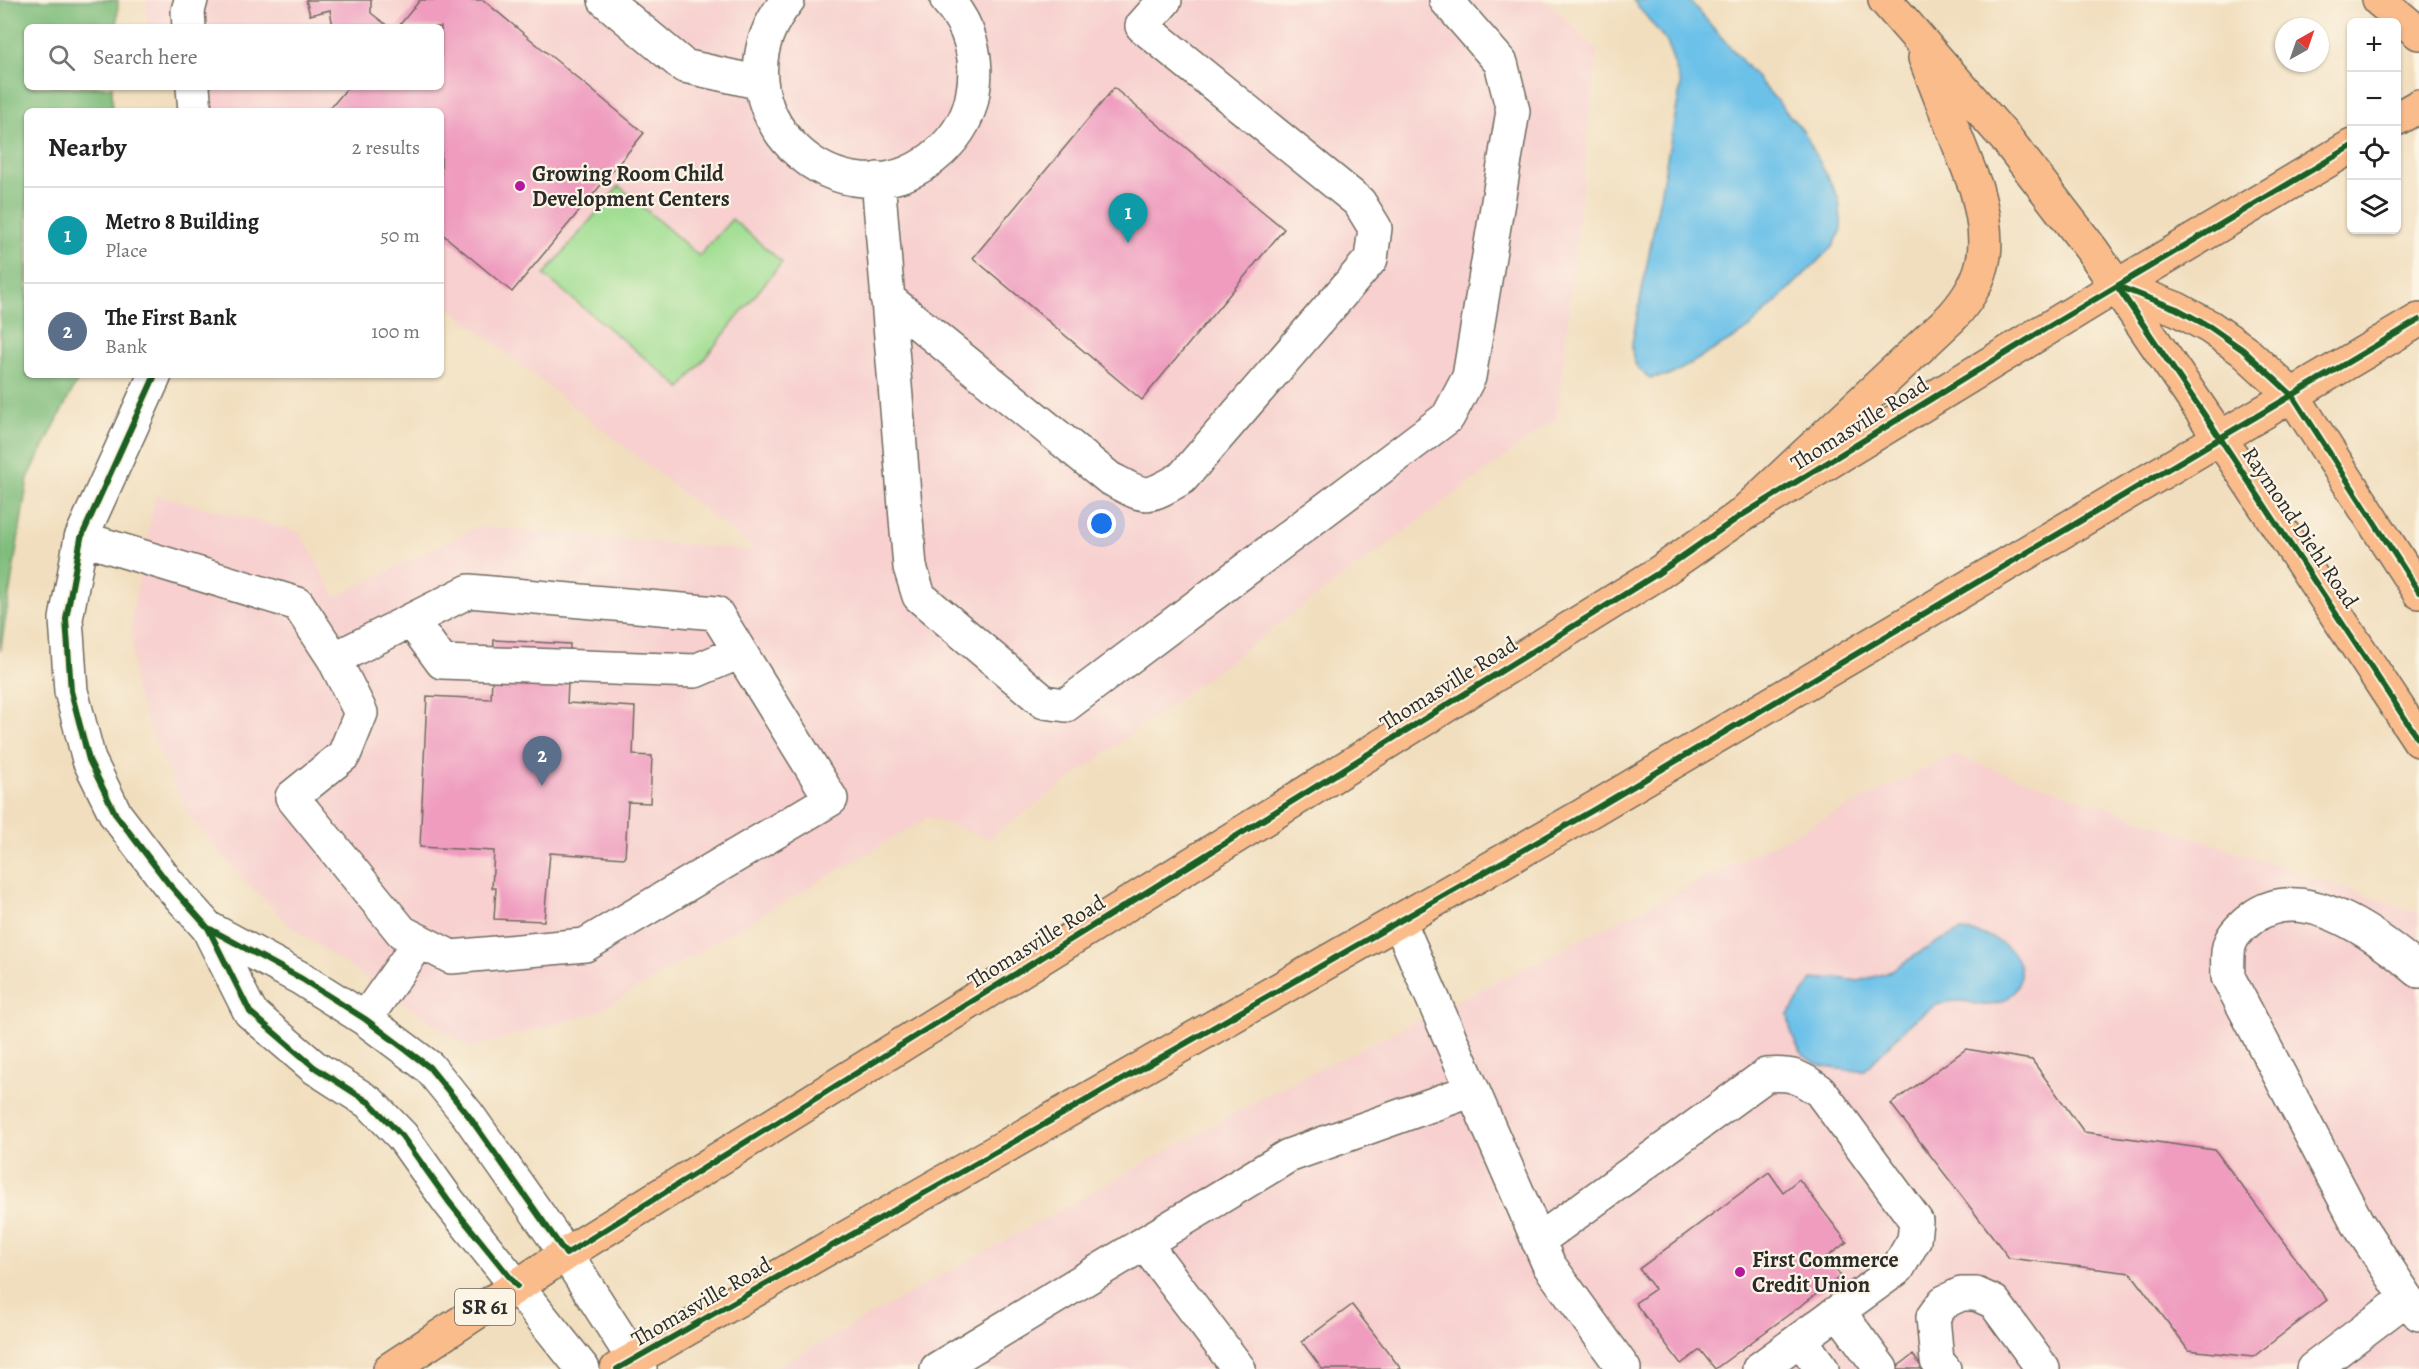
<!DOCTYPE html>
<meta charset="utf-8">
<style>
:root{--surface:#fff;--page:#f6f6f6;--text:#222;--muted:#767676;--line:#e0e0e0;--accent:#d93025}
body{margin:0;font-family:Alegreya,serif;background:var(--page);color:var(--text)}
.controls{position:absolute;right:18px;top:18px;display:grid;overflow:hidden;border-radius:9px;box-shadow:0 2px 4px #0004}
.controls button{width:54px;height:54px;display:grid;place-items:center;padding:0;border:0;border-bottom:2px solid var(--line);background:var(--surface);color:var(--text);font:30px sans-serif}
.compass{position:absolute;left:2275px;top:18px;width:54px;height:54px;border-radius:50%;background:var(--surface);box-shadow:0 2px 4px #0004;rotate:40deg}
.you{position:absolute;left:1102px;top:524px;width:21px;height:21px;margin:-15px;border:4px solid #fff;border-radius:50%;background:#1a73e8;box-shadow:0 0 0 9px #1a73e833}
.badge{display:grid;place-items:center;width:39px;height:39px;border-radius:50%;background:var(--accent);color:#fff;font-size:20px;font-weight:700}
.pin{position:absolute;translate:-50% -50px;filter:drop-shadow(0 2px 3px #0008)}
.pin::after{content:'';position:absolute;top:32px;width:21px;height:18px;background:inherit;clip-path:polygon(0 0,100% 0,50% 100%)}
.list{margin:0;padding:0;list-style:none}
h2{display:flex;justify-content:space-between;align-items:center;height:78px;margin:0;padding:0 24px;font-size:26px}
h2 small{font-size:20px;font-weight:400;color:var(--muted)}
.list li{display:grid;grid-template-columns:39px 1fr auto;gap:18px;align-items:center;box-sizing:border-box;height:96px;padding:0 24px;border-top:2px solid var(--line)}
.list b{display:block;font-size:22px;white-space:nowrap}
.list p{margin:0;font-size:20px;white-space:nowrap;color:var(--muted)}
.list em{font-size:20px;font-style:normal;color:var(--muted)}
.icon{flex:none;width:33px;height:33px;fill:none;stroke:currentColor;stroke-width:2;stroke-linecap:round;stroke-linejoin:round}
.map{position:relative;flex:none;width:2419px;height:1369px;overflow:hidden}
.search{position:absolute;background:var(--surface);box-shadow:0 2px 4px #0004;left:24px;top:24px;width:420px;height:66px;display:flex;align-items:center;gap:15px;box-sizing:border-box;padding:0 21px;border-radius:9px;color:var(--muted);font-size:22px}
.panel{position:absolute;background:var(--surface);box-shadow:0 2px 4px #0004;left:24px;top:108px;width:420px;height:270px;border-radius:9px}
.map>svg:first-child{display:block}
.built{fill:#f7d0cf}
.green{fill:#a0de93;stroke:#66845f;stroke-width:1.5}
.forest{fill:#80bd7d;stroke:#567454;stroke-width:1.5}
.water{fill:#6cc1e9;stroke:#4c768a;stroke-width:1.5}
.building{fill:#ef9cbf}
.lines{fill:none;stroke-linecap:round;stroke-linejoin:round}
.minor-casing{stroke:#706a5e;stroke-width:36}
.major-casing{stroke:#706a5e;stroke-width:36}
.highway-casing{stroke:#706a5e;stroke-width:36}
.minor{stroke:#fff;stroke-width:33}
.major{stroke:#fabc8b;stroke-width:33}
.highway{stroke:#fabc8b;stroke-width:33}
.cycleway-casing{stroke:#fcf5e5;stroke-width:10}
.cycleway{stroke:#1b5e20;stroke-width:6}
.poi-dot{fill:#b5179e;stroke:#fcf5e5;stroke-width:2}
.labels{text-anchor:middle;stroke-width:4.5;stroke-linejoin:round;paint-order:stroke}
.shield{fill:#fcf5e5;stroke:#6a6863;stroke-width:1.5}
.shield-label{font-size:21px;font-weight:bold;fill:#2b2b2b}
.poi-label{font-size:22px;font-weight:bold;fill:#2b2b2b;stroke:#fcf5e5;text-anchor:start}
.street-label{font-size:22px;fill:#2b2b2b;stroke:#fcf5e5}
</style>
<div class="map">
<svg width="2419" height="1369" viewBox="0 0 2419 1369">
<rect width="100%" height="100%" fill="#fcf5e5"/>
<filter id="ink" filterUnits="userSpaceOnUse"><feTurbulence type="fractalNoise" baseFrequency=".0167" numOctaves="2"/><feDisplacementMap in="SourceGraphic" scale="12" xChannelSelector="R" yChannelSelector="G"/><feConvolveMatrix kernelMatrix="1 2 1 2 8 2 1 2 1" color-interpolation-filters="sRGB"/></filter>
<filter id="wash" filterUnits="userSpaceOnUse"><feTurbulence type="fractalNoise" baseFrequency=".008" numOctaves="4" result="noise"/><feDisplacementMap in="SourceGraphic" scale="24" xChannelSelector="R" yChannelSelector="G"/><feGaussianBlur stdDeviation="1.35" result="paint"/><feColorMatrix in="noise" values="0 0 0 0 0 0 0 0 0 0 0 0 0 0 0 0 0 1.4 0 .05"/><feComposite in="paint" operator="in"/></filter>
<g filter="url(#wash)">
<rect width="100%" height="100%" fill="#f1debe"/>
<path class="built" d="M 146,0 L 1547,0 L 1597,51 L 1557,418 L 989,839 L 929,817 L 595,1013 L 469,1048 L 291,927 L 233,868 L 189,816 L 161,756 L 134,689 L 132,613 L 156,495 L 299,532 L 336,597 L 478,526 L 756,551 L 441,301 L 441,111 L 200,111 L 170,87 L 441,87 L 441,27 L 147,27 Z
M 1953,755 L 2419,914 L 2419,1369 L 773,1369 L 1267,1095 Z"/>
<path class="green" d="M 619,186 L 699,256 L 732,219 L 782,262 L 681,388 L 544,275 Z"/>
<path class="forest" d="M 0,0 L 118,0 L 117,27 L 27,27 L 27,87 L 112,87 L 112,111 L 27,111 L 27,375 L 80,375 L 28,478 L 0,652 Z"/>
<path class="water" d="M 1633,0 L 1689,0 L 1804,132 L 1839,199 L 1842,230 L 1832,247 L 1746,331 L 1671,375 L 1650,378 C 1634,367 1632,362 1632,343 L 1681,85 L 1667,42 Z
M 1961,931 C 1977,932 1991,935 2004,945 C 2014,952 2021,963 2020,976 C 2018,994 2004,1005 1985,1005 C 1976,1005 1967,1000 1958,1001 C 1950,1001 1937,1004 1931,1008 C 1905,1024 1886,1051 1864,1071 C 1819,1068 1795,1066 1788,1015 L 1812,980 L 1837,978 L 1859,981 L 1887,973 L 1937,942 Z"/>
<g id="blocks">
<path class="building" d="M 306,0 L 371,0 L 371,13 L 389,27 L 333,27 L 330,10 L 310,15 Z
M 420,0 L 483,0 L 644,133 L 512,292 L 441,233 L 441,111 L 328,111 L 348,87 L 441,87 L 441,27 L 398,27 Z
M 1114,88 L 1284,229 L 1142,400 L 973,258 Z
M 494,640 L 570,644 L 567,703 L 635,707 L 633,755 L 652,756 L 650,803 L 628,802 L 625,858 L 550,853 L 544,921 L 494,919 L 496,888 L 492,888 L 494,851 L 420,847 L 427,696 L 491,699 Z
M 1966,1049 L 2032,1060 L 2084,1132 L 2215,1150 L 2327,1300 L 2253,1357 L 2188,1350 L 2131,1273 L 2009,1258 L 1891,1104 Z
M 1769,1172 L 1783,1192 L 1799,1179 L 1847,1242 L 1827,1257 L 1841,1276 L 1715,1369 L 1700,1350 L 1681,1364 L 1635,1303 L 1655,1289 L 1639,1269 Z
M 1352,1305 L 1401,1369 L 1322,1369 L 1302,1342 Z
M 1913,1355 L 1923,1369 L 1894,1369 Z"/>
</g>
</g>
<g filter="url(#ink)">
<use href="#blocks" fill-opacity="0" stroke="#706a5e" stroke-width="1.5"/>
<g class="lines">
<g class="minor-casing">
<path id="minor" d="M 605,0 L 684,66 L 761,83
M 788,0 C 700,105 843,241 941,151 C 958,135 970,115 973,92 C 979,59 970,25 947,0
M 189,27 L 188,11 L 191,0
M 193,87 L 195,111
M 878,179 L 910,567 L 919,596 L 1044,702 L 1066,705 L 1448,417 L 1469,377 L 1513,111 L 1501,63 L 1446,0
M 887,298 L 1109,478 C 1147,498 1144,500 1182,478 L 1371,259 L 1375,228 L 1359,202 L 1142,26 L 1165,0
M 155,375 L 81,538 L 66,619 L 71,691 L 89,760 L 116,815 L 168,883 L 208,928 L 250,1012 L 314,1067 L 370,1103 L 402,1136 L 449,1202 L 583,1369
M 81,538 L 298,604 L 334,659 L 361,713 L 344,755 L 292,797 L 402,932 L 451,957 L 585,945 L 831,799 L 716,613 L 469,591 L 334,659
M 411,620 L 442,662 L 695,671 L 740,652
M 1399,921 L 1549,1265 L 1624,1369
M 208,928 L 302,979 L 365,1019 L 429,1067 L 468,1115 L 566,1254 L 640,1369
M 365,1019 L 420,941
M 1538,1241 L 1766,1075 C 1791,1073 1799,1076 1820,1091 L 1916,1221 L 1914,1240 L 1898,1268 L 1759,1369
M 1145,1244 L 1239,1369
M 2407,1298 L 2357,1222 L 2228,977 C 2227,946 2226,938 2252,918 C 2303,879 2379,937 2419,971
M 1839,1312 L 1881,1369
M 1800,1339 L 1822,1369
M 937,1369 L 1288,1156 L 1473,1090
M 1944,1369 L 1937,1361 L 1933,1317 L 1944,1302 L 1961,1294 L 1976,1294 L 1994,1302 L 2043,1369
M 2313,1369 L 2407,1298 L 2419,1314"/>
</g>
<g class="major-casing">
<path id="major" d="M 390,1369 L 566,1254 L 1657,574 L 1739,517 L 2117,286
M 617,1369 L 1580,817 L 2220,438"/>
</g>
<g class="highway-casing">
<path id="highway" d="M 1885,0 L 2008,141 L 2092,250 L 2220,438 L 2419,740
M 2379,0 L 2419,33
M 2396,119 L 2419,106
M 2117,286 L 2177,309 L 2210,327 L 2243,350 L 2293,396 L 2419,592
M 2117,286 L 2352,146
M 2220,438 L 2419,320
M 1739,517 L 1952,317 C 1990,275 1991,241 1976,188 L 1925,58"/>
</g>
<use href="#minor" class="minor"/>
<use href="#major" class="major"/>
<use href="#highway" class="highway"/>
<g class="cycleway-casing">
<path id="cycleway" d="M 2117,286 L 2220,438 L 2419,740
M 2117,286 L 2177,309 L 2210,327 L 2243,350 L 2293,396 L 2419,592
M 155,375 L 81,538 L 66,619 L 71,691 L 89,760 L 116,815 L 168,883 L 208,928 L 250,1012 L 314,1067 L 370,1103 L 402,1136 L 449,1202 L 517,1286
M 208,928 L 302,979 L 365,1019 L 429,1067 L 468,1115 L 566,1254 L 1657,574 L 1739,517 L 2050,326 L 2352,146
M 617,1369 L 1595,809 L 2419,320"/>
</g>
<use href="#cycleway" class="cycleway"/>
</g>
</g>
<g class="poi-dot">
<circle cx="520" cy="186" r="6"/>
<circle cx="1740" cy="1272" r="6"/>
</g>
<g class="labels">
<rect class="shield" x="455" y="1289" width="60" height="36" rx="4.5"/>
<g class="shield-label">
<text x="485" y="1314">SR 61</text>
</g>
<g class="poi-label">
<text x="532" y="181">Growing Room Child<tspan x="532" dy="25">Development Centers</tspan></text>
<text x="1752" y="1267">First Commerce<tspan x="1752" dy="25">Credit Union</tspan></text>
</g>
<g class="street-label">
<text transform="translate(1859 423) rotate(-32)" y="8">Thomasville Road</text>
<text transform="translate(2301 527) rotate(56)" y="8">Raymond Diehl Road</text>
<text transform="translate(1448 683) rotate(-32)" y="8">Thomasville Road</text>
<text transform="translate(1036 941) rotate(-32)" y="8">Thomasville Road</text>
<text transform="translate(701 1301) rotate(-30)" y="8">Thomasville Road</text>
</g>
</g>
</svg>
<div class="controls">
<button>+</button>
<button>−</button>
<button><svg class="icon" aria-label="locate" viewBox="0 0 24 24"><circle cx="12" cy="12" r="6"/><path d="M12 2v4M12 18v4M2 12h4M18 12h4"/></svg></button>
<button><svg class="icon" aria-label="layers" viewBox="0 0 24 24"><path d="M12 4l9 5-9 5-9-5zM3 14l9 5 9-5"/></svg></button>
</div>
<svg class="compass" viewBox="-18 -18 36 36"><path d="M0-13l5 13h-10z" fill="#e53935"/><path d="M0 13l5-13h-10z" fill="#767676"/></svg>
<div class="you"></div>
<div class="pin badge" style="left:1128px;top:243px;background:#0f9aa8">1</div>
<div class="pin badge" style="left:542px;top:786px;background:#5c6f8a">2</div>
<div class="search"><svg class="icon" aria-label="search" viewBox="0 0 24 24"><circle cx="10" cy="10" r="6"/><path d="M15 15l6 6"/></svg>Search here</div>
<section class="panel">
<h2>Nearby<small>2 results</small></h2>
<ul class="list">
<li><span class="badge" style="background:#0f9aa8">1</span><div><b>Metro 8 Building</b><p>Place</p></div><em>50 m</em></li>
<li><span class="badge" style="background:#5c6f8a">2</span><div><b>The First Bank</b><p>Bank</p></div><em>100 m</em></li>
</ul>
</section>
</div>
